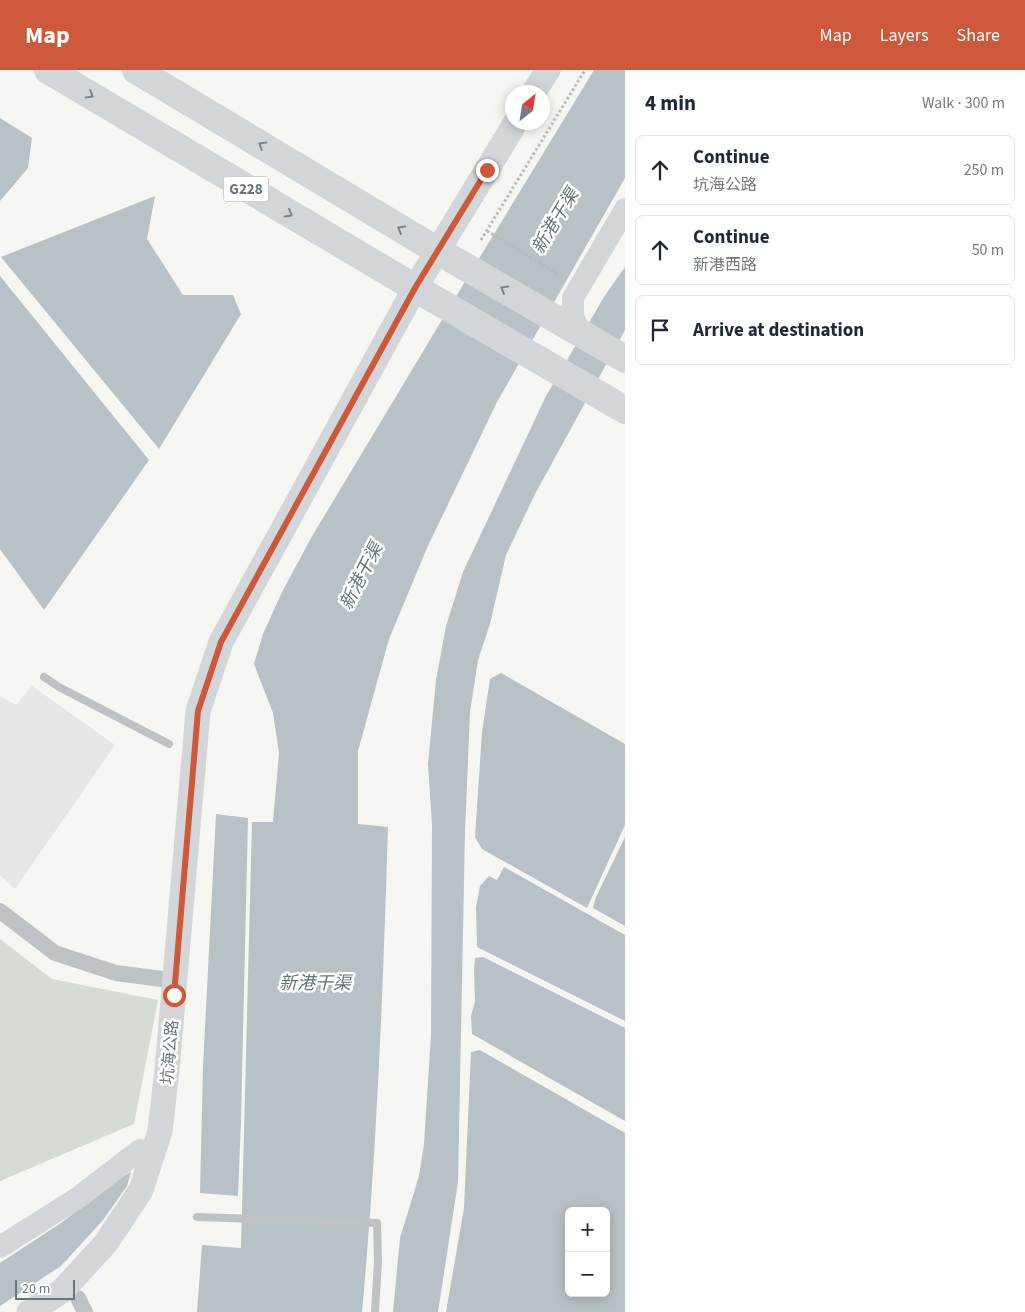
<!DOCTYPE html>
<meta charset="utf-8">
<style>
:root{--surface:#fff;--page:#f2f2f3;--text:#1f2937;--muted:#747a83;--line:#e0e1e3;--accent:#cd583a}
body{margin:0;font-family:"Source Sans 3","Noto Sans SC",sans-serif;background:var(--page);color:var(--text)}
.controls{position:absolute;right:15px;bottom:15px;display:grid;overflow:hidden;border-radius:8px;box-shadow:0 2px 12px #0003}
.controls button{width:45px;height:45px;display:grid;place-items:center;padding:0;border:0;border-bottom:1px solid var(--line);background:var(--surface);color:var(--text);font:25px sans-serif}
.compass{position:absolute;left:505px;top:15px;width:45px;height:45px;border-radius:50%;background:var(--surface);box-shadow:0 2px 12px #0003;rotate:30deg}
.scale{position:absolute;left:15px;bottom:12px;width:60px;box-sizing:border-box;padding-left:5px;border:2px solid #67757f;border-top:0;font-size:14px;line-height:18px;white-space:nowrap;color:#67757f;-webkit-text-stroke:4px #fff;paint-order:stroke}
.stop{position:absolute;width:15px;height:15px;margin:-11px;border:4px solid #cd583a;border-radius:50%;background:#fff}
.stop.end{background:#cd583a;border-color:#fff;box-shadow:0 1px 5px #0008}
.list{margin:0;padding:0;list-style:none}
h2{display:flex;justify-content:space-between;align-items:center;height:65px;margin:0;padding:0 20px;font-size:21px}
h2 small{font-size:16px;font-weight:400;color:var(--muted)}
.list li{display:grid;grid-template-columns:32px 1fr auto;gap:15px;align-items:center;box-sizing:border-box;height:70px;margin:0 10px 10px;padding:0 10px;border:1px solid var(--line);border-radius:8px}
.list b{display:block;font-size:19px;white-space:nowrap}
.list p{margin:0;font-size:16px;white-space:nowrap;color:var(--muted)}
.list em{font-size:16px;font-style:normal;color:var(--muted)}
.icon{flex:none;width:28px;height:28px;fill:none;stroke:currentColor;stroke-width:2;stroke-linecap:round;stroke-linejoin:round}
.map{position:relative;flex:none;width:625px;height:1242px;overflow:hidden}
header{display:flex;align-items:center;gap:30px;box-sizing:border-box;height:70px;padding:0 25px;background:var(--accent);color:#fff}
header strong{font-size:24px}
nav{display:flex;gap:28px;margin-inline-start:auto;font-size:18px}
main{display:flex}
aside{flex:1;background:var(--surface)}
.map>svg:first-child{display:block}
.built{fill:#e5e6e5}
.green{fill:#d6dbd3}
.water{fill:#b8c1c5;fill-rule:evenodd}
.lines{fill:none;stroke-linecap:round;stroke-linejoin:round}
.path{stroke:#b8bbbc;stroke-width:3;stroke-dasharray:2.5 2.5;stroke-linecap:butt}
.lane{stroke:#bec2c5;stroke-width:8}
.street{stroke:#bec2c5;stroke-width:16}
.secondary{stroke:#d2d6d9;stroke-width:22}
.primary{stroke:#d2d6d9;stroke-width:25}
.highway{stroke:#d2d6d9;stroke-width:28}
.oneway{stroke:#77848c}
.route{stroke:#cd583a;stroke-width:6}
.labels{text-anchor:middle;stroke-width:5;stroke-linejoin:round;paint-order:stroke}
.shield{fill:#fff;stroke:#959ea5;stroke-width:1}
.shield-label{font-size:15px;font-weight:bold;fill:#67757f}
.street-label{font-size:16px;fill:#67757f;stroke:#fff}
.water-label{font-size:18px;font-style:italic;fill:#63767b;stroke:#fff}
</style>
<header>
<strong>Map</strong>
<nav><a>Map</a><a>Layers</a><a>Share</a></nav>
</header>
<main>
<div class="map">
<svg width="625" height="1242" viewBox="0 0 625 1242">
<rect width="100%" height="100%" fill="#f5f5f2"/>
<path class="built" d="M 32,616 L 115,675 L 15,819 L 0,805 L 0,626 L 16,635 Z"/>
<path class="green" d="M 0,869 L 52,909 L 158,930 L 134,1054 L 0,1111 Z"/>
<path class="water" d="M 594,0 L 625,0 L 625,108 L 497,332 L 427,478 L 389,569 L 358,681 L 358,754 L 388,757 C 383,919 377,1080 362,1242 L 197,1242 L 202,1175 L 241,1178 L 252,752 L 273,752 L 279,683 L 273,643 L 254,594 L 263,564 L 282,522 L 311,468 L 472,200 Z
M 0,48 L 32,68 L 28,98 L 0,131 Z
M 155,126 L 147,169 L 183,225 L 233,225 L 241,244 L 159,379 L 1,187 Z
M 625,197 L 625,260 L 535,424 L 506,485 L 490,554 L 478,590 L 470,642 L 465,761 L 458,1112 L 438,1242 L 393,1242 L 400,1168 L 419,1106 L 424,1074 L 431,965 L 432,755 L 428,694 L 436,610 L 446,556 L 463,502 L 546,326 L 604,227 Z
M 0,206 L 149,390 L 44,540 L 0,479 Z
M 501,603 L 625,674 L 625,755 L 587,838 L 482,779 L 475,767 L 482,662 L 490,609 Z
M 216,744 L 248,748 L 241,1051 L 238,1126 L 200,1123 L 203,997 Z
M 625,767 L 625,856 L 593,838 L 596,827 Z
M 504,797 L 625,865 L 625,951 L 477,877 L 476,837 L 480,816 L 489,806 L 497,810 Z
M 483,887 L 625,958 L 625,1051 L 472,964 L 471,946 L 475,931 L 474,900 L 475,888 Z
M 480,980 L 625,1063 L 625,1242 L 446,1242 L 464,1138 L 471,982 ZM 569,1141 L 606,1141 L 606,1223 L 569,1223 Z
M 131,1102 L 127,1116 L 103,1150 L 61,1196 L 0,1236 L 0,1193 L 61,1153 L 120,1108 Z"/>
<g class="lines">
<path class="path" d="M 487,161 L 563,207
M 481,170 L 585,0"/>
<path class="lane" d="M 44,607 L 59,617 L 169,674
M 197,1147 L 377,1153 L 378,1192 L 375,1242"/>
<path class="street" d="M 0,841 L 55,883 L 116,903 L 162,909
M 78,1228 L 85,1242"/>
<path class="secondary" d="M 580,263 L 573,246 L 573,228 L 625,139
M 0,1177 L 79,1127 L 140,1080"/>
<path class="primary" d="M 534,22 L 548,0
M 29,1242 L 62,1221 L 106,1173 L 141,1120 L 160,1061 L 167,1000 L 198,641 L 221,572 L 415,218 L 516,52"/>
<path class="highway" d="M 48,0 L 415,218 L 625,340
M 136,0 L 438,181 L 625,289"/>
</g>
<defs><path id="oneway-chevron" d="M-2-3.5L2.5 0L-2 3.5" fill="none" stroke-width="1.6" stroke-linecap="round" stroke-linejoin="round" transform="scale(1.25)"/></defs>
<g class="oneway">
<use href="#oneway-chevron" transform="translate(90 25) rotate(31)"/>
<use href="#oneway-chevron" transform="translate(262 75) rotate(-149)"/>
<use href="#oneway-chevron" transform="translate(289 144) rotate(31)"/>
<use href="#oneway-chevron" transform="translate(401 159) rotate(-149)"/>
<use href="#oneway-chevron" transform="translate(504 219) rotate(-150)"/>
</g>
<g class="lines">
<path class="route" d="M 174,925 L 198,641 L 221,572 L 415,218 L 487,100"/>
</g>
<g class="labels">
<rect class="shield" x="223.5" y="106.5" width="45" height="25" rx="4"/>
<g class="shield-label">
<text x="246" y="124">G228</text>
</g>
<g class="street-label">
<text transform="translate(169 982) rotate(-85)" y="6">坑海公路</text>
</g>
<g class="water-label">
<text transform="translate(555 151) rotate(-59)" y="6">新港干渠</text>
<text transform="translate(361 506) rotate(-63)" y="6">新港干渠</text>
<text x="315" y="919">新港干渠</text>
</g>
</g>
</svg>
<div class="controls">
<button>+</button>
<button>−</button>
</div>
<svg class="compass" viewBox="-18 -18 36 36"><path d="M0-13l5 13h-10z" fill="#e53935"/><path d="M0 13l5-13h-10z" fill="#747a83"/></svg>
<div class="scale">20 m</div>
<div class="stop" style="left:174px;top:925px"></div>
<div class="stop end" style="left:487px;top:100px"></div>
</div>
<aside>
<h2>4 min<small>Walk · 300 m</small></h2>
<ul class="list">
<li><svg class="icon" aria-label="ahead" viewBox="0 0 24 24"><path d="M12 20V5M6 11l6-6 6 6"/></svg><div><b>Continue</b><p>坑海公路</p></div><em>250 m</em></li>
<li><svg class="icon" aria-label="ahead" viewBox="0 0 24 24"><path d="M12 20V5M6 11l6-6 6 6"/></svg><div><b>Continue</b><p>新港西路</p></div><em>50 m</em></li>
<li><svg class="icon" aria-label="arrive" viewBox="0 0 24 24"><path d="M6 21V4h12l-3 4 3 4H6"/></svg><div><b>Arrive at destination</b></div></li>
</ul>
</aside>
</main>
